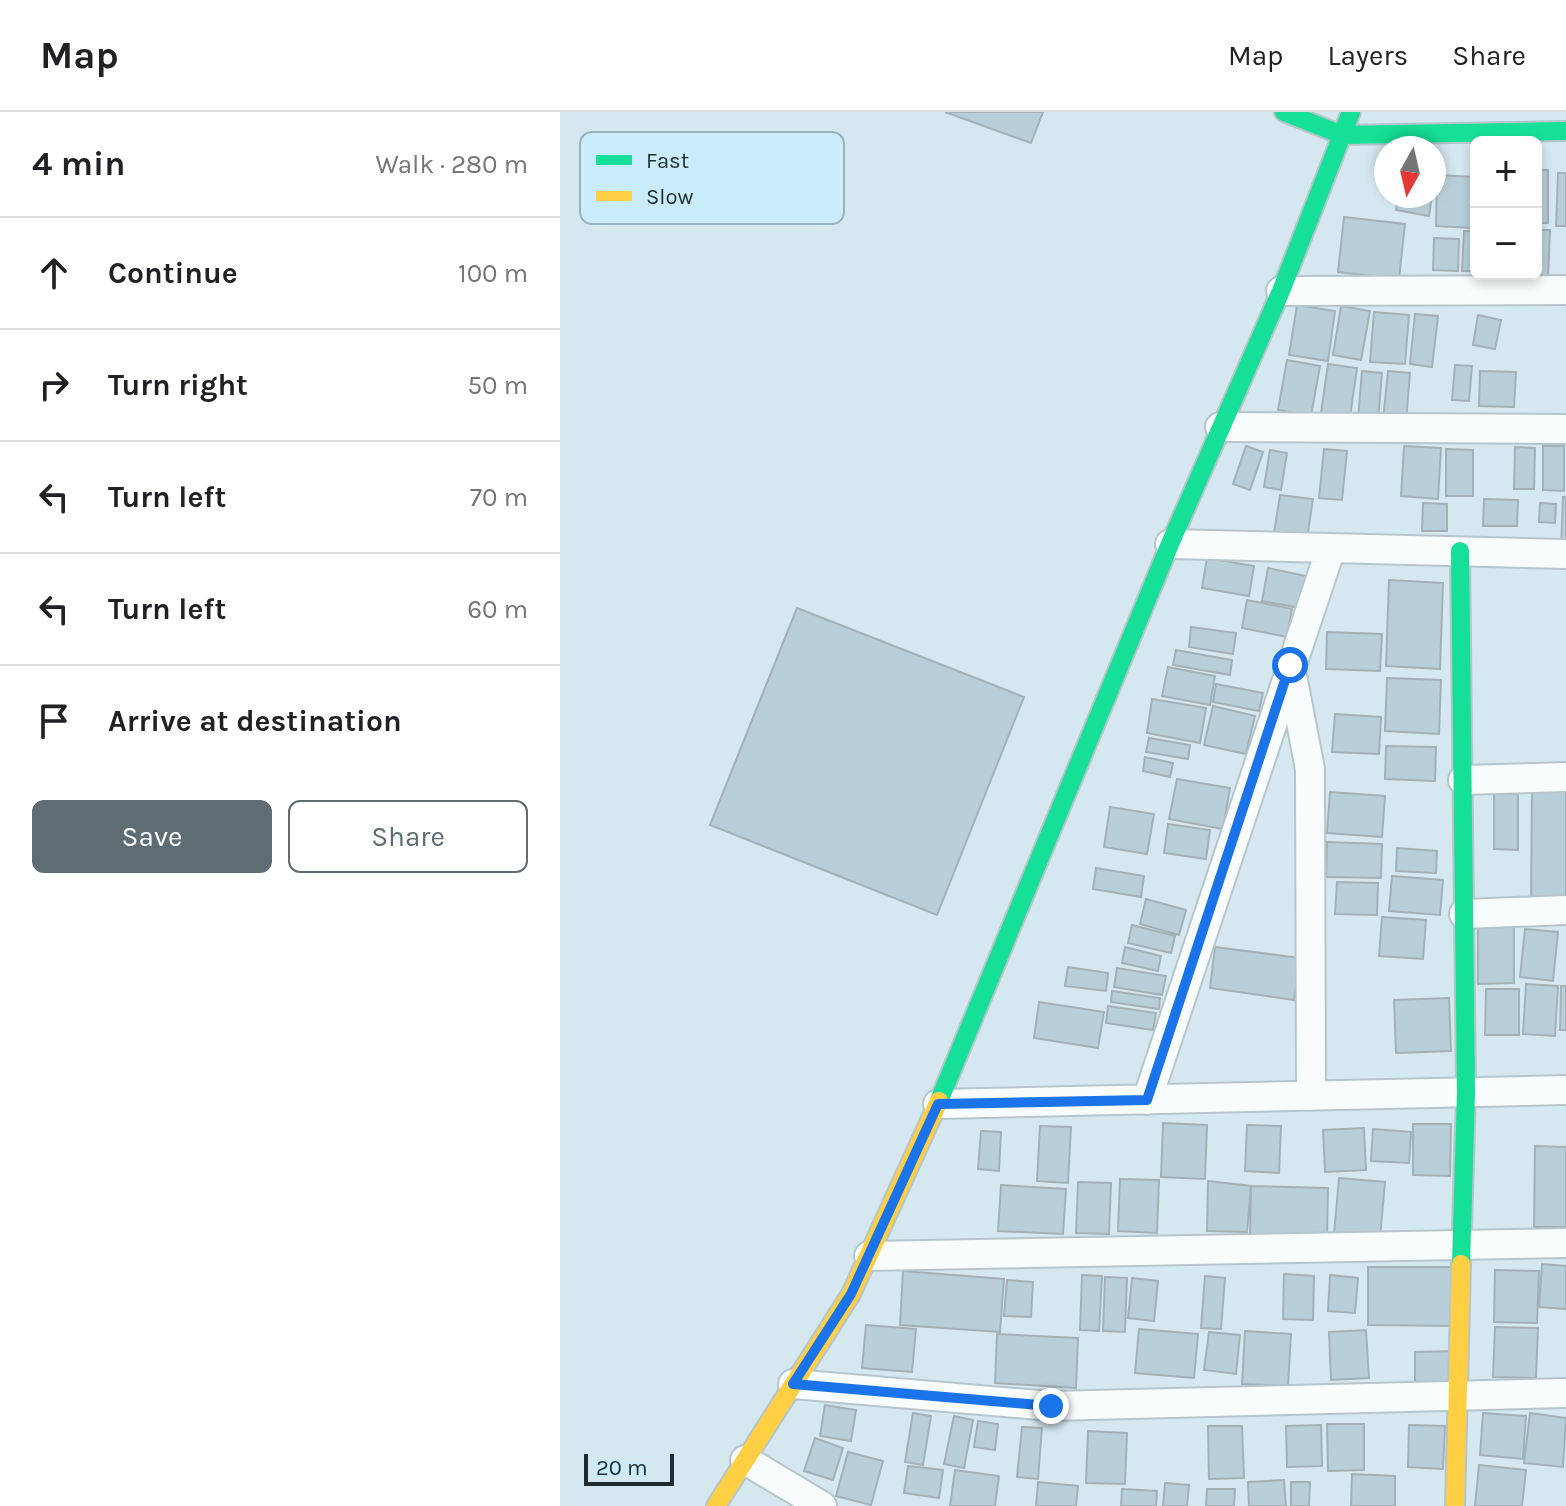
<!DOCTYPE html>
<meta charset="utf-8">
<style>
:root{--surface:#fff;--page:#f2f2f2;--text:#202124;--muted:#757577;--line:#e0e0e0;--accent:#5e6d73}
body{margin:0;font-family:Karla,sans-serif;background:var(--page);color:var(--text)}
.controls{position:absolute;right:24px;top:24px;display:grid;overflow:hidden;border-radius:12px;box-shadow:0 4px 12px #0003}
.controls button{width:72px;height:72px;display:grid;place-items:center;padding:0;border:0;border-bottom:2px solid var(--line);background:var(--surface);color:var(--text);font:40px sans-serif}
.compass{position:absolute;left:814px;top:24px;width:72px;height:72px;border-radius:50%;background:var(--surface);box-shadow:0 4px 12px #0003;rotate:188deg}
.scale{position:absolute;left:24px;bottom:20px;width:90px;box-sizing:border-box;padding-left:8px;border:4px solid #1e2b30;border-top:0;font-size:22px;line-height:28px;white-space:nowrap;color:#1e2b30;-webkit-text-stroke:6px #caecfb;paint-order:stroke}
.stop{position:absolute;width:24px;height:24px;margin:-18px;border:6px solid #1a73e8;border-radius:50%;background:#fff}
.stop.end{background:#1a73e8;border-color:#fff;box-shadow:0 2px 8px #0008}
.list{margin:0;padding:0;list-style:none}
h2{display:flex;justify-content:space-between;align-items:center;height:104px;margin:0;padding:0 32px;font-size:34px}
h2 small{font-size:26px;font-weight:400;color:var(--muted)}
.list li{display:grid;grid-template-columns:52px 1fr auto;gap:24px;align-items:center;box-sizing:border-box;height:112px;padding:0 32px;border-top:2px solid var(--line)}
.list b{display:block;font-size:30px;white-space:nowrap}
.list em{font-size:26px;font-style:normal;color:var(--muted)}
.actions{display:flex;gap:16px;padding:24px 32px}
.actions a{flex:1;padding:18px 0;border:2px solid var(--accent);border-radius:12px;text-align:center;font-size:28px;color:var(--accent)}
.actions .main{background:var(--accent);color:#fff}
.icon{flex:none;width:44px;height:44px;fill:none;stroke:currentColor;stroke-width:2;stroke-linecap:round;stroke-linejoin:round}
.map{position:relative;flex:none;width:1006px;height:1394px;overflow:hidden}
header{display:flex;align-items:center;gap:48px;box-sizing:border-box;height:112px;padding:0 40px;background:var(--surface);border-bottom:2px solid var(--line)}
header strong{font-size:38px}
nav{display:flex;gap:44px;margin-inline-start:auto;font-size:28px}
main{display:flex}
aside{flex:1;background:var(--surface)}
.map>svg:first-child{display:block}
.building{fill:#b8cfd9;stroke:#a3b1b7;stroke-width:2}
.lines{fill:none;stroke-linecap:round;stroke-linejoin:round}
.street-casing{stroke:#b6c5cb;stroke-width:32}
.fast-casing{stroke:#b6c5cb;stroke-width:22}
.slow-casing{stroke:#b6c5cb;stroke-width:22}
.street{stroke:#f9fcfd;stroke-width:28}
.fast{stroke:#16e098;stroke-width:18}
.slow{stroke:#ffcf43;stroke-width:18}
.route{stroke:#1a73e8;stroke-width:10}
.key{fill:#caecfb;stroke:#96b2be;stroke-width:2}
.key-label{font-size:22px;fill:#1e2b30}
</style>
<header>
<strong>Map</strong>
<nav><a>Map</a><a>Layers</a><a>Share</a></nav>
</header>
<main>
<aside>
<h2>4 min<small>Walk · 280 m</small></h2>
<ul class="list">
<li><svg class="icon" aria-label="ahead" viewBox="0 0 24 24"><path d="M12 20V5M6 11l6-6 6 6"/></svg><div><b>Continue</b></div><em>100 m</em></li>
<li><svg class="icon" aria-label="right" viewBox="0 0 24 24"><path d="M7 20v-9h11M14 6l5 5-5 5"/></svg><div><b>Turn right</b></div><em>50 m</em></li>
<li><svg class="icon" aria-label="left" viewBox="0 0 24 24"><path d="M17 20v-9H6M10 6l-5 5 5 5"/></svg><div><b>Turn left</b></div><em>70 m</em></li>
<li><svg class="icon" aria-label="left" viewBox="0 0 24 24"><path d="M17 20v-9H6M10 6l-5 5 5 5"/></svg><div><b>Turn left</b></div><em>60 m</em></li>
<li><svg class="icon" aria-label="arrive" viewBox="0 0 24 24"><path d="M6 21V4h12l-3 4 3 4H6"/></svg><div><b>Arrive at destination</b></div></li>
</ul>
<div class="actions"><a class="main">Save</a><a>Share</a></div>
</aside>
<div class="map">
<svg width="1006" height="1394" viewBox="0 0 1006 1394">
<rect width="100%" height="100%" fill="#d5e8f0"/>
<path class="building" d="M 385,0 L 483,0 L 471,31 Z
M 976,58 L 988,58 L 988,111 L 976,111 Z
M 998,61 L 1006,61 L 1006,114 L 996,114 Z
M 877,63 L 915,65 L 913,116 L 876,114 Z
M 838,84 L 872,84 L 869,104 L 836,98 Z
M 784,105 L 845,112 L 839,167 L 778,160 Z
M 976,118 L 990,118 L 988,164 L 967,164 L 976,162 Z
M 904,119 L 916,119 L 916,159 L 902,159 Z
M 874,126 L 899,127 L 898,159 L 873,158 Z
M 737,193 L 775,199 L 768,249 L 729,243 Z
M 781,194 L 810,199 L 801,248 L 773,243 Z
M 814,200 L 849,203 L 845,252 L 810,250 Z
M 855,202 L 878,204 L 872,255 L 850,252 Z
M 918,203 L 941,208 L 935,237 L 913,233 Z
M 727,248 L 760,254 L 751,304 L 718,298 Z
M 768,252 L 797,256 L 790,305 L 761,301 Z
M 895,253 L 912,254 L 909,289 L 892,288 Z
M 802,259 L 822,261 L 818,309 L 798,307 Z
M 828,259 L 850,261 L 846,310 L 823,308 Z
M 920,259 L 956,260 L 954,295 L 919,294 Z
M 686,334 L 703,340 L 690,378 L 673,372 Z
M 844,334 L 881,336 L 878,387 L 841,384 Z
M 983,334 L 1004,334 L 1004,379 L 983,378 Z
M 955,335 L 975,336 L 974,377 L 954,377 Z
M 764,337 L 787,339 L 782,388 L 759,386 Z
M 886,337 L 913,338 L 913,384 L 886,384 Z
M 710,338 L 727,341 L 721,378 L 704,375 Z
M 720,383 L 753,387 L 747,426 L 714,421 Z
M 1003,385 L 1006,385 L 1006,437 L 1001,437 Z
M 924,387 L 958,388 L 957,414 L 923,414 Z
M 863,391 L 887,392 L 887,419 L 862,419 Z
M 980,391 L 996,392 L 995,411 L 979,410 Z
M 647,446 L 694,454 L 689,484 L 642,476 Z
M 708,456 L 746,464 L 740,496 L 702,489 Z
M 829,468 L 883,471 L 880,557 L 826,554 Z
M 687,488 L 732,497 L 727,525 L 682,516 Z
M 237,496 L 464,585 L 377,803 L 150,713 Z
M 631,515 L 676,521 L 673,542 L 629,535 Z
M 767,520 L 822,522 L 820,559 L 766,557 Z
M 616,538 L 672,548 L 670,563 L 613,553 Z
M 608,555 L 655,564 L 650,593 L 602,584 Z
M 827,566 L 881,568 L 879,622 L 825,619 Z
M 656,572 L 703,581 L 699,599 L 653,590 Z
M 592,587 L 646,596 L 640,631 L 587,621 Z
M 653,594 L 695,604 L 686,642 L 644,633 Z
M 775,602 L 821,605 L 819,642 L 772,640 Z
M 589,626 L 630,633 L 628,647 L 586,640 Z
M 826,634 L 876,635 L 875,669 L 825,667 Z
M 585,645 L 613,651 L 610,665 L 583,659 Z
M 617,667 L 670,676 L 663,717 L 609,707 Z
M 1006,679 L 1006,790 L 971,791 L 972,680 Z
M 770,680 L 825,684 L 822,725 L 767,721 Z
M 934,682 L 958,682 L 958,738 L 934,737 Z
M 550,695 L 594,702 L 587,742 L 544,735 Z
M 608,712 L 650,718 L 646,747 L 604,741 Z
M 767,730 L 822,732 L 821,766 L 766,765 Z
M 837,736 L 877,739 L 876,761 L 836,759 Z
M 536,756 L 584,764 L 581,785 L 533,777 Z
M 832,764 L 883,768 L 880,803 L 829,799 Z
M 777,770 L 818,771 L 817,803 L 775,802 Z
M 586,787 L 626,798 L 619,823 L 580,812 Z
M 822,805 L 866,808 L 863,847 L 819,844 Z
M 918,810 L 954,810 L 954,871 L 918,872 Z
M 572,813 L 615,824 L 611,841 L 568,831 Z
M 965,817 L 998,820 L 993,869 L 960,865 Z
M 565,835 L 601,844 L 598,859 L 562,851 Z
M 655,835 L 740,846 L 734,888 L 650,876 Z
M 508,855 L 548,861 L 546,879 L 505,874 Z
M 557,856 L 606,864 L 602,883 L 554,875 Z
M 966,872 L 998,874 L 995,924 L 963,922 Z
M 1001,874 L 1006,874 L 1006,918 L 1000,918 Z
M 926,877 L 959,877 L 959,923 L 925,923 Z
M 552,879 L 600,886 L 599,897 L 551,890 Z
M 889,886 L 891,939 L 836,941 L 834,888 Z
M 479,890 L 544,900 L 538,936 L 474,926 Z
M 548,894 L 596,901 L 593,918 L 546,911 Z
M 603,1011 L 647,1013 L 645,1067 L 601,1065 Z
M 853,1012 L 891,1012 L 890,1064 L 853,1063 Z
M 687,1013 L 721,1014 L 719,1061 L 685,1059 Z
M 480,1014 L 511,1015 L 508,1071 L 477,1069 Z
M 804,1016 L 806,1058 L 765,1060 L 763,1018 Z
M 813,1017 L 851,1020 L 849,1051 L 811,1049 Z
M 421,1019 L 441,1020 L 439,1059 L 418,1057 Z
M 975,1034 L 1006,1035 L 1006,1115 L 974,1115 Z
M 779,1066 L 825,1070 L 820,1126 L 774,1122 Z
M 560,1067 L 599,1068 L 597,1121 L 558,1119 Z
M 648,1069 L 691,1074 L 687,1120 L 647,1119 Z
M 518,1070 L 551,1071 L 549,1122 L 516,1121 Z
M 441,1073 L 506,1077 L 503,1122 L 438,1119 Z
M 691,1074 L 768,1076 L 767,1128 L 690,1126 Z
M 982,1152 L 1006,1154 L 1006,1197 L 979,1195 Z
M 808,1155 L 896,1155 L 896,1214 L 808,1213 Z
M 935,1158 L 979,1159 L 977,1211 L 934,1210 Z
M 343,1159 L 444,1167 L 440,1220 L 340,1213 Z
M 724,1162 L 754,1164 L 753,1208 L 723,1207 Z
M 522,1163 L 542,1164 L 539,1219 L 520,1218 Z
M 770,1163 L 798,1166 L 795,1201 L 768,1199 Z
M 645,1164 L 665,1166 L 661,1217 L 641,1216 Z
M 545,1165 L 567,1166 L 565,1220 L 543,1219 Z
M 572,1166 L 598,1169 L 594,1209 L 568,1206 Z
M 447,1168 L 473,1170 L 471,1205 L 444,1204 Z
M 306,1213 L 356,1217 L 352,1260 L 302,1256 Z
M 935,1215 L 978,1216 L 976,1266 L 933,1265 Z
M 579,1217 L 638,1222 L 634,1266 L 575,1261 Z
M 806,1218 L 809,1266 L 771,1268 L 769,1220 Z
M 685,1219 L 731,1222 L 728,1274 L 682,1272 Z
M 649,1220 L 680,1223 L 676,1262 L 644,1258 Z
M 437,1222 L 518,1226 L 516,1276 L 435,1271 Z
M 898,1239 L 898,1270 L 855,1270 L 855,1240 Z
M 265,1293 L 296,1298 L 291,1329 L 260,1324 Z
M 353,1301 L 371,1304 L 363,1353 L 345,1350 Z
M 923,1301 L 966,1304 L 963,1347 L 920,1343 Z
M 970,1301 L 1006,1306 L 1003,1355 L 964,1351 Z
M 394,1304 L 413,1308 L 404,1356 L 384,1352 Z
M 418,1309 L 438,1312 L 435,1338 L 414,1335 Z
M 767,1312 L 804,1312 L 804,1358 L 768,1359 Z
M 761,1313 L 762,1354 L 727,1355 L 726,1314 Z
M 849,1313 L 885,1314 L 883,1357 L 848,1355 Z
M 648,1314 L 682,1314 L 684,1366 L 649,1367 Z
M 462,1315 L 482,1316 L 478,1367 L 457,1365 Z
M 528,1319 L 567,1321 L 565,1372 L 526,1371 Z
M 255,1326 L 283,1336 L 273,1368 L 244,1359 Z
M 288,1340 L 323,1349 L 311,1393 L 276,1384 Z
M 919,1353 L 966,1358 L 962,1394 L 915,1394 Z
M 348,1354 L 383,1358 L 379,1386 L 344,1381 Z
M 395,1358 L 439,1364 L 435,1394 L 390,1394 Z
M 792,1362 L 835,1364 L 835,1394 L 791,1394 Z
M 724,1368 L 726,1394 L 689,1394 L 688,1370 Z
M 478,1370 L 518,1374 L 516,1394 L 476,1394 Z
M 731,1370 L 750,1370 L 749,1394 L 731,1394 Z
M 605,1371 L 629,1373 L 627,1394 L 603,1394 Z
M 562,1377 L 597,1379 L 596,1394 L 561,1394 Z
M 647,1377 L 675,1377 L 674,1394 L 646,1394 Z"/>
<g class="lines">
<g class="street-casing">
<path id="street" d="M 721,179 L 1006,178
M 660,315 L 1006,317
M 610,432 L 1006,442
M 731,558 L 750,657 L 751,984
M 903,668 L 1006,665
M 904,802 L 1006,798
M 587,988 L 771,436
M 378,992 L 1006,978
M 309,1144 L 1006,1131
M 233,1272 L 491,1294 L 1006,1281
M 185,1348 L 262,1394"/>
</g>
<g class="fast-casing">
<path id="fast" d="M 724,0 L 782,23 L 1006,19
M 900,439 L 906,980 L 901,1152
M 379,989 L 610,432 L 721,179 L 791,0"/>
</g>
<g class="slow-casing">
<path id="slow" d="M 156,1394 L 291,1182 L 379,989
M 895,1394 L 901,1152"/>
</g>
<use href="#street" class="street"/>
<use href="#fast" class="fast"/>
<use href="#slow" class="slow"/>
</g>
<g class="lines">
<path class="route" d="M 491,1294 L 233,1272 L 291,1182 L 378,992 L 587,988 L 730,553"/>
</g>
<rect x="20" y="20" width="264" height="92" rx="12" class="key"/>
<rect x="36" y="43" width="36" height="10" fill="#16e098"/>
<rect x="36" y="79" width="36" height="10" fill="#ffcf43"/>
<g class="key-label">
<text x="86" y="56">Fast</text>
<text x="86" y="92">Slow</text>
</g>
</svg>
<div class="controls">
<button>+</button>
<button>−</button>
</div>
<svg class="compass" viewBox="-18 -18 36 36"><path d="M0-13l5 13h-10z" fill="#e53935"/><path d="M0 13l5-13h-10z" fill="#757577"/></svg>
<div class="scale">20 m</div>
<div class="stop" style="left:730px;top:553px"></div>
<div class="stop end" style="left:491px;top:1294px"></div>
</div>
</main>
